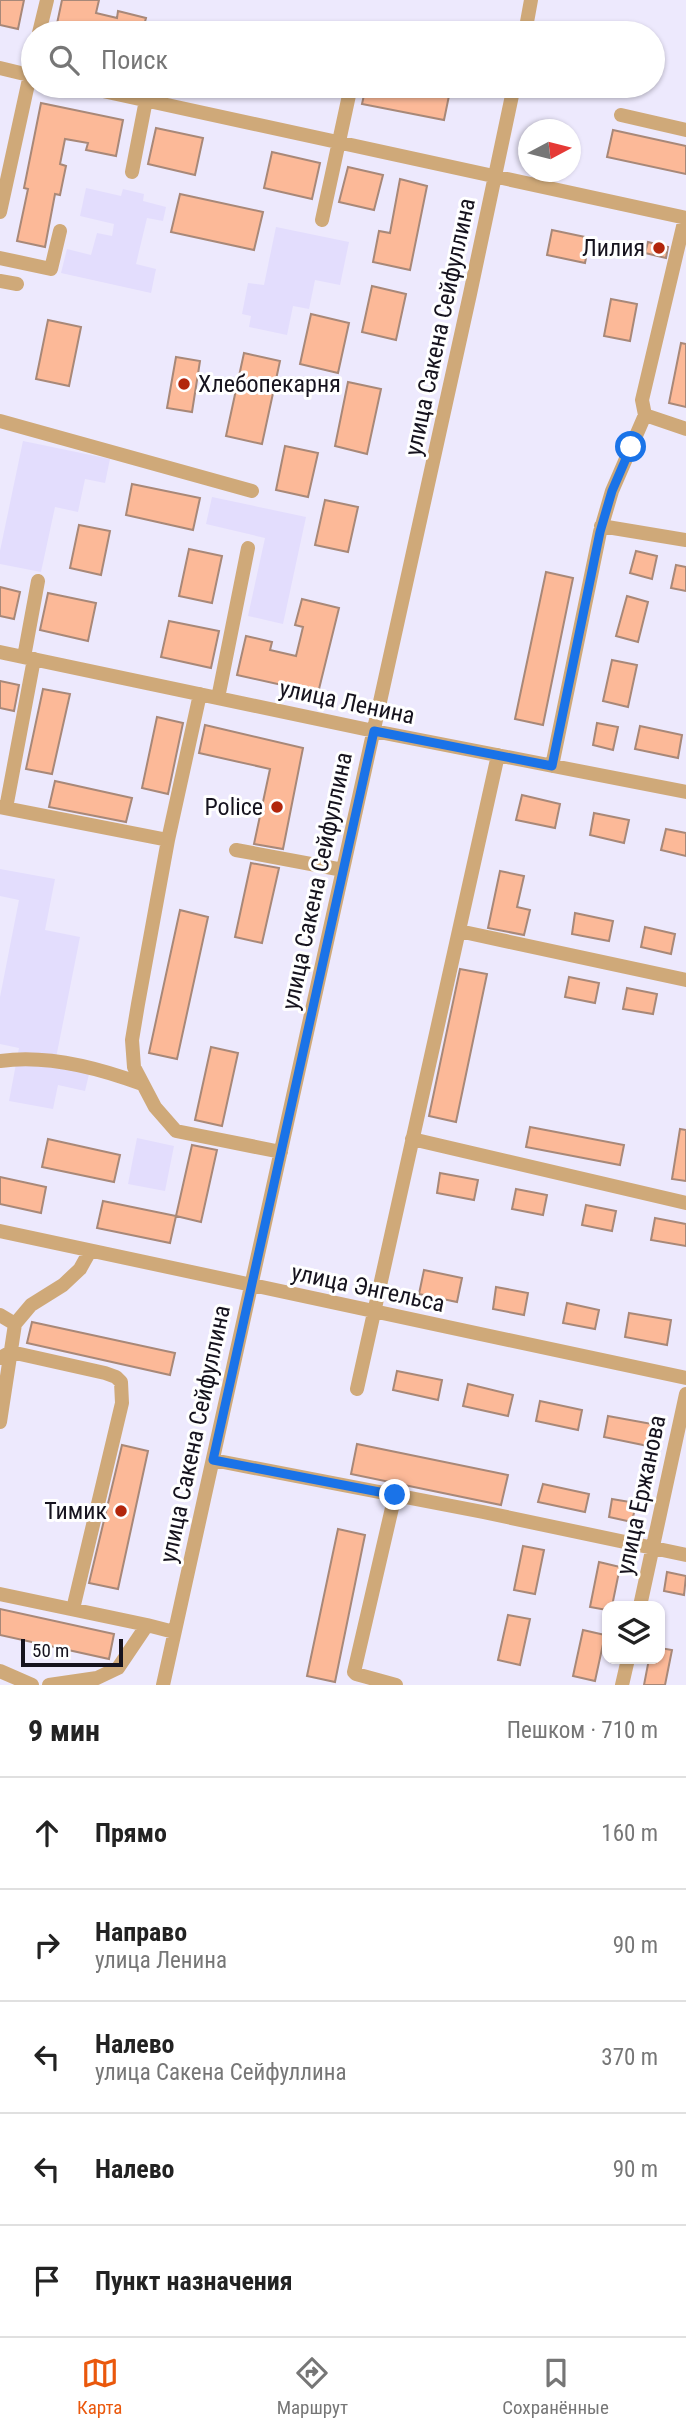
<!DOCTYPE html>
<html lang="ru">
<meta charset="utf-8">
<style>
:root{--surface:#fff;--page:#f6f6f6;--text:#222;--muted:#767676;--line:#e0e0e0;--accent:#ea580c}
body{margin:0;font-family:"Roboto Condensed",sans-serif;background:var(--page);color:var(--text)}
.controls{position:absolute;right:21px;bottom:21px;display:grid;overflow:hidden;border-radius:14px;box-shadow:0 2px 5px #0004}
.controls button{width:63px;height:63px;display:grid;place-items:center;padding:0;border:0;border-bottom:2px solid var(--line);background:var(--surface);color:var(--text);font:35px sans-serif}
.compass{position:absolute;left:518px;top:119px;width:63px;height:63px;border-radius:50%;background:var(--surface);box-shadow:0 2px 5px #0004;rotate:83deg}
.scale{position:absolute;left:21px;bottom:18px;width:102px;box-sizing:border-box;padding-left:7px;border:4px solid #16131e;border-top:0;font-size:19px;line-height:24px;white-space:nowrap;color:#16131e;-webkit-text-stroke:5px #fff;paint-order:stroke}
.stop{position:absolute;width:21px;height:21px;margin:-16px;border:5px solid #1a73e8;border-radius:50%;background:#fff}
.stop.end{background:#1a73e8;border-color:#fff;box-shadow:0 2px 7px #0008}
.list{margin:0;padding:0;list-style:none}
h2{display:flex;justify-content:space-between;align-items:center;height:91px;margin:0;padding:0 28px;font-size:30px}
h2 small{font-size:23px;font-weight:400;color:var(--muted)}
.list li{display:grid;grid-template-columns:46px 1fr auto;gap:21px;align-items:center;box-sizing:border-box;height:112px;padding:0 28px;border-top:2px solid var(--line)}
.list b{display:block;font-size:26px;white-space:nowrap}
.list p{margin:0;font-size:23px;white-space:nowrap;color:var(--muted)}
.list em{font-size:23px;font-style:normal;color:var(--muted)}
.icon{flex:none;width:38px;height:38px;fill:none;stroke:currentColor;stroke-width:2;stroke-linecap:round;stroke-linejoin:round}
.map{position:relative;flex:none;width:686px;height:1685px;overflow:hidden}
.search{position:absolute;background:var(--surface);box-shadow:0 2px 5px #0004;left:21px;right:21px;top:21px;height:77px;display:flex;align-items:center;gap:18px;box-sizing:border-box;padding:0 24px;border-radius:38px;color:var(--muted);font-size:26px}
.sheet{height:651px;background:var(--surface)}
nav{display:flex;justify-content:space-around;align-items:center;box-sizing:border-box;height:98px;border-top:2px solid var(--line);background:var(--surface);font-size:19px;color:var(--muted)}
nav a{display:grid;justify-items:center;gap:4px}
nav .on{color:var(--accent)}
.map>svg:first-child{display:block}
.built{fill:#e3ddfd}
.building{fill:#fcb998;stroke:#a88878;stroke-width:2}
.lines{fill:none;stroke-linecap:round;stroke-linejoin:round}
.minor{stroke:#cfa979;stroke-width:14}
.route{stroke:#1a73e8;stroke-width:9}
.poi-dot{fill:#b2260c;stroke:#fff;stroke-width:2.5}
.labels{text-anchor:middle;stroke-width:6;stroke-linejoin:round;paint-order:stroke}
.poi-label{font-size:24px;fill:#16131e;stroke:#fff;text-anchor:end}
.street-label{font-size:24px;fill:#16131e;stroke:#fff}
</style>
<div class="map">
<svg width="686" height="1685" viewBox="0 0 686 1685">
<rect width="100%" height="100%" fill="#ede9fd"/>
<path class="built" d="M 86,188 L 121,196 L 123,189 L 144,194 L 143,201 L 166,207 L 163,221 L 147,218 L 136,264 L 156,269 L 151,293 L 61,273 L 67,249 L 91,255 L 97,233 L 112,236 L 114,224 L 80,216 Z
M 276,227 L 349,242 L 340,285 L 315,280 L 309,309 L 293,306 L 287,335 L 249,327 L 251,316 L 242,314 L 248,283 L 264,285 Z
M 23,441 L 110,459 L 105,483 L 85,479 L 78,512 L 55,507 L 41,572 L 0,564 L 0,551 Z
M 212,497 L 306,517 L 283,624 L 248,616 L 265,538 L 206,524 Z
M 0,869 L 55,879 L 45,930 L 80,937 L 55,1063 L 90,1070 L 85,1091 L 58,1085 L 53,1109 L 9,1101 L 19,1048 L 0,1044 L 0,997 L 19,900 L 0,896 Z
M 137,1138 L 174,1146 L 165,1191 L 128,1184 Z"/>
<path class="building" d="M 0,0 L 24,0 L 18,29 L 0,25 Z
M 62,0 L 99,0 L 96,13 L 117,18 L 118,11 L 146,18 L 142,33 L 55,33 Z
M 366,86 L 451,86 L 444,120 L 362,104 Z
M 41,103 L 123,120 L 116,156 L 86,150 L 88,143 L 65,139 L 60,164 L 66,166 L 60,195 L 55,194 L 45,247 L 17,241 L 28,189 L 24,188 Z
M 156,128 L 203,138 L 195,175 L 148,164 Z
M 613,130 L 686,146 L 686,174 L 607,157 Z
M 272,152 L 320,163 L 312,199 L 264,188 Z
M 348,167 L 383,175 L 374,210 L 339,202 Z
M 400,179 L 427,186 L 410,270 L 373,262 L 379,231 L 390,233 Z
M 180,194 L 263,212 L 254,250 L 171,232 Z
M 552,230 L 590,238 L 585,263 L 547,255 Z
M 648,242 L 668,247 L 666,258 L 645,253 Z
M 372,286 L 406,294 L 396,340 L 362,332 Z
M 611,299 L 637,304 L 630,341 L 604,336 Z
M 311,314 L 349,323 L 338,373 L 300,364 Z
M 48,320 L 81,327 L 69,386 L 36,379 Z
M 681,343 L 686,344 L 686,407 L 669,403 Z
M 244,353 L 280,361 L 262,444 L 226,436 Z
M 176,357 L 200,361 L 192,412 L 167,408 Z
M 348,382 L 381,389 L 367,454 L 335,446 Z
M 285,446 L 318,453 L 308,497 L 276,490 Z
M 132,484 L 200,498 L 193,530 L 126,515 Z
M 325,500 L 358,507 L 348,552 L 315,545 Z
M 79,525 L 110,531 L 101,575 L 70,568 Z
M 189,549 L 222,556 L 212,603 L 179,596 Z
M 636,551 L 657,556 L 652,579 L 630,573 Z
M 676,565 L 686,567 L 686,591 L 671,588 Z
M 546,572 L 573,578 L 543,725 L 515,719 Z
M 0,587 L 20,592 L 14,619 L 0,616 Z
M 48,593 L 96,603 L 88,641 L 40,630 Z
M 627,596 L 648,602 L 638,642 L 616,636 Z
M 302,599 L 339,608 L 318,693 L 237,675 L 246,636 L 272,642 L 270,650 L 296,656 L 303,627 L 295,625 Z
M 169,621 L 219,631 L 211,668 L 161,657 Z
M 612,660 L 637,665 L 628,707 L 603,701 Z
M 0,681 L 19,685 L 14,711 L 0,708 Z
M 43,689 L 70,694 L 52,774 L 26,769 Z
M 157,717 L 183,723 L 168,794 L 142,788 Z
M 597,723 L 618,727 L 613,750 L 593,745 Z
M 205,725 L 303,748 L 283,849 L 254,844 L 270,769 L 199,753 Z
M 640,726 L 682,735 L 678,758 L 635,749 Z
M 55,781 L 132,798 L 126,822 L 49,807 Z
M 522,795 L 560,804 L 555,828 L 516,820 Z
M 594,813 L 629,820 L 624,843 L 590,835 Z
M 666,829 L 686,833 L 686,856 L 661,850 Z
M 251,863 L 279,868 L 262,943 L 235,937 Z
M 500,871 L 524,876 L 517,907 L 530,910 L 524,935 L 488,928 Z
M 180,910 L 208,917 L 177,1059 L 149,1053 Z
M 575,913 L 613,921 L 609,941 L 572,934 Z
M 645,927 L 675,934 L 671,954 L 641,947 Z
M 460,969 L 487,974 L 456,1122 L 429,1116 Z
M 569,977 L 599,983 L 595,1003 L 565,997 Z
M 627,988 L 657,994 L 653,1014 L 623,1009 Z
M 211,1047 L 238,1053 L 222,1126 L 195,1120 Z
M 530,1127 L 624,1145 L 620,1165 L 526,1147 Z
M 680,1129 L 686,1130 L 686,1181 L 672,1179 Z
M 48,1139 L 120,1155 L 114,1182 L 42,1167 Z
M 192,1145 L 217,1150 L 201,1222 L 176,1216 Z
M 440,1173 L 478,1180 L 474,1200 L 437,1193 Z
M 0,1177 L 46,1187 L 41,1213 L 0,1204 Z
M 516,1189 L 547,1195 L 543,1215 L 512,1209 Z
M 103,1201 L 176,1216 L 170,1243 L 97,1228 Z
M 586,1205 L 616,1211 L 612,1231 L 582,1225 Z
M 655,1218 L 686,1224 L 686,1246 L 651,1240 Z
M 424,1270 L 462,1278 L 457,1302 L 419,1294 Z
M 496,1287 L 528,1293 L 524,1315 L 493,1309 Z
M 567,1303 L 599,1310 L 595,1329 L 563,1323 Z
M 629,1313 L 671,1320 L 667,1345 L 625,1337 Z
M 32,1322 L 175,1353 L 170,1375 L 27,1343 Z
M 397,1371 L 442,1380 L 438,1400 L 393,1390 Z
M 468,1384 L 513,1395 L 508,1416 L 463,1406 Z
M 540,1401 L 582,1410 L 578,1430 L 536,1421 Z
M 608,1416 L 652,1424 L 648,1446 L 604,1437 Z
M 357,1444 L 508,1475 L 501,1505 L 351,1474 Z
M 122,1445 L 148,1451 L 118,1589 L 89,1583 Z
M 543,1484 L 589,1494 L 585,1512 L 538,1502 Z
M 612,1499 L 636,1503 L 632,1522 L 609,1517 Z
M 338,1529 L 365,1535 L 335,1682 L 307,1676 Z
M 523,1546 L 544,1550 L 535,1594 L 514,1590 Z
M 599,1562 L 620,1567 L 612,1606 L 607,1606 L 607,1610 L 590,1607 Z
M 667,1572 L 686,1576 L 684,1595 L 664,1591 Z
M 0,1609 L 114,1634 L 109,1659 L 0,1635 Z
M 508,1615 L 530,1619 L 520,1665 L 498,1660 Z
M 583,1630 L 605,1635 L 595,1681 L 573,1676 Z
M 660,1648 L 672,1650 L 665,1685 L 644,1685 L 649,1659 L 660,1659 Z"/>
<g class="lines">
<path class="minor" d="M 39,33 L 47,0
M 525,33 L 531,0
M 0,68 L 33,76
M 80,86 L 686,218
M 621,115 L 686,130
M 132,172 L 146,100
M 0,212 L 33,61
M 685,218 L 642,400 L 645,415 L 686,429
M 322,220 L 351,86
M 0,258 L 51,269 L 60,231
M 0,281 L 17,284
M 0,421 L 252,491
M 601,526 L 686,540
M 0,652 L 374,731 L 686,792
M 24,657 L 38,581
M 200,694 L 168,840 L 138,1004 L 132,1040 L 134,1067 L 155,1107 L 176,1131 L 281,1152
M 218,698 L 248,548
M 552,766 L 600,532 L 612,491 L 645,415
M 0,807 L 168,840
M 6,808 L 34,659
M 236,850 L 343,870
M 459,931 L 686,980
M 0,1061 C 47,1054 99,1068 142,1084
M 412,1139 L 686,1203
M 0,1231 L 686,1378
M 0,1315 L 15,1324
M 0,1358 L 11,1352 L 105,1373 L 116,1377 L 121,1382 L 122,1403 L 73,1609
M 357,1389 L 498,755
M 0,1422 L 15,1324 L 31,1305 L 63,1285 L 80,1269 L 90,1251
M 213,1460 L 483,1512 L 686,1555
M 395,1495 L 354,1672 L 356,1674 L 396,1685
M 0,1594 L 147,1625
M 640,1606 L 686,1394
M 0,1671 L 32,1685
M 49,1685 L 97,1678 L 118,1668 L 147,1625 L 174,1632
M 163,1685 L 470,294 L 514,86
M 622,1685 L 628,1659"/>
</g>
<g class="lines">
<path class="route" d="M 395,1495 L 213,1460 L 374,731 L 552,766 L 600,532 L 612,491 L 631,447"/>
</g>
<g class="poi-dot">
<circle cx="659" cy="248" r="7"/>
<circle cx="184" cy="384" r="7"/>
<circle cx="277" cy="807" r="7"/>
<circle cx="121" cy="1511" r="7"/>
</g>
<g class="labels">
<g class="poi-label">
<text x="645" y="256">Лилия</text>
<text x="198" y="392" text-anchor="start">Хлебопекарня</text>
<text x="263" y="815">Police</text>
<text x="107" y="1519">Тимик</text>
</g>
<g class="street-label">
<text transform="translate(440 327) rotate(-78)" y="8">улица Сакена Сейфуллина</text>
<text transform="translate(347 702) rotate(12)" y="8">улица Ленина</text>
<text transform="translate(317 881) rotate(-78)" y="8">улица Сакена Сейфуллина</text>
<text transform="translate(368 1288) rotate(12)" y="8">улица Энгельса</text>
<text transform="translate(195 1434) rotate(-78)" y="8">улица Сакена Сейфуллина</text>
<text transform="translate(641 1495) rotate(-78)" y="8">улица Ержанова</text>
</g>
</g>
</svg>
<div class="controls">
<button><svg class="icon" aria-label="layers" viewBox="0 0 24 24"><path d="M12 4l9 5-9 5-9-5zM3 14l9 5 9-5"/></svg></button>
</div>
<svg class="compass" viewBox="-18 -18 36 36"><path d="M0-13l5 13h-10z" fill="#e53935"/><path d="M0 13l5-13h-10z" fill="#767676"/></svg>
<div class="scale">50 m</div>
<div class="stop" style="left:631px;top:447px"></div>
<div class="stop end" style="left:395px;top:1495px"></div>
<div class="search"><svg class="icon" aria-label="search" viewBox="0 0 24 24"><circle cx="10" cy="10" r="6"/><path d="M15 15l6 6"/></svg>Поиск</div>
</div>
<section class="sheet">
<h2>9 мин<small>Пешком · 710 m</small></h2>
<ul class="list">
<li><svg class="icon" aria-label="ahead" viewBox="0 0 24 24"><path d="M12 20V5M6 11l6-6 6 6"/></svg><div><b>Прямо</b></div><em>160 m</em></li>
<li><svg class="icon" aria-label="right" viewBox="0 0 24 24"><path d="M7 20v-9h11M14 6l5 5-5 5"/></svg><div><b>Направо</b><p>улица Ленина</p></div><em>90 m</em></li>
<li><svg class="icon" aria-label="left" viewBox="0 0 24 24"><path d="M17 20v-9H6M10 6l-5 5 5 5"/></svg><div><b>Налево</b><p>улица Сакена Сейфуллина</p></div><em>370 m</em></li>
<li><svg class="icon" aria-label="left" viewBox="0 0 24 24"><path d="M17 20v-9H6M10 6l-5 5 5 5"/></svg><div><b>Налево</b></div><em>90 m</em></li>
<li><svg class="icon" aria-label="arrive" viewBox="0 0 24 24"><path d="M6 21V4h12l-3 4 3 4H6"/></svg><div><b>Пункт назначения</b></div></li>
</ul>
</section>
<nav>
<a class="on"><svg class="icon" aria-label="map" viewBox="0 0 24 24"><path d="M3 6l6-2 6 2 6-2v14l-6 2-6-2-6 2zM9 4v14M15 6v14"/></svg>Карта</a>
<a><svg class="icon" aria-label="directions" viewBox="0 0 24 24"><path d="M12 3l9 9-9 9-9-9zM9 14v-3h6M13 9l2 2-2 2"/></svg>Маршрут</a>
<a><svg class="icon" aria-label="saved" viewBox="0 0 24 24"><path d="M7 4h10v16l-5-4-5 4z"/></svg>Сохранённые</a>
</nav>
